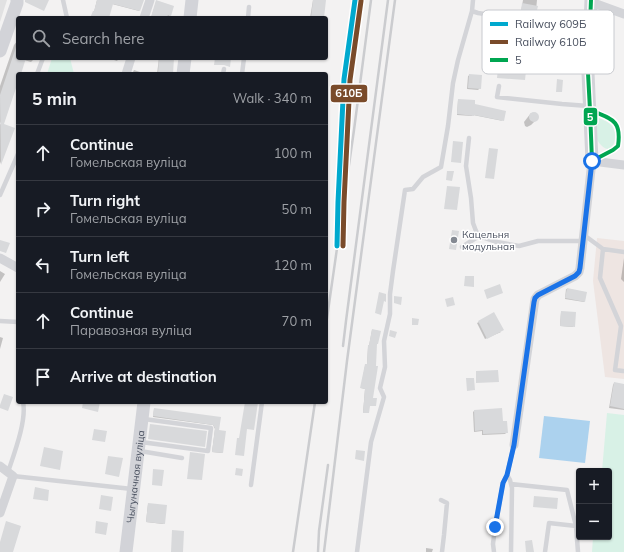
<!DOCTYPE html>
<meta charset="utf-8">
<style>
:root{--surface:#171b24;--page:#242831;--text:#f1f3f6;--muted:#9ea1a6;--line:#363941}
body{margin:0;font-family:Mulish,sans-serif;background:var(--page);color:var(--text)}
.controls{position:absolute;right:12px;bottom:12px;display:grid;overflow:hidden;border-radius:4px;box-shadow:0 1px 3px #0004}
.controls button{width:36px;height:36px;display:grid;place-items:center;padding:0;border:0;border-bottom:1px solid var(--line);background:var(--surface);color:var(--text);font:20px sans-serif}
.stop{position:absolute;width:12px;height:12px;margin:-9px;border:3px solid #1a73e8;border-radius:50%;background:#fff}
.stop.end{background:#1a73e8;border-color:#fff;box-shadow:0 1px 4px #0008}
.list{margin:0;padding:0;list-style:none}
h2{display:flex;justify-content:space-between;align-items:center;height:52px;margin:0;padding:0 16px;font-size:17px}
h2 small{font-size:13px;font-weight:400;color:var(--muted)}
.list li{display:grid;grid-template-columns:26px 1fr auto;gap:12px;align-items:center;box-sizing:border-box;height:56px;padding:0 16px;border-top:1px solid var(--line)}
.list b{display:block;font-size:15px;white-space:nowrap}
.list p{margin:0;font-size:13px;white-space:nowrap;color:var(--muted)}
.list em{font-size:13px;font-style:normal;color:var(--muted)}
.icon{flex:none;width:22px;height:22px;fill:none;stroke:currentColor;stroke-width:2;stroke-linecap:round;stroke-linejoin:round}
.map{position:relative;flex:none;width:624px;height:552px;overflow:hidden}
.search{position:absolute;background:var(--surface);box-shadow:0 1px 3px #0004;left:16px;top:16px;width:312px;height:44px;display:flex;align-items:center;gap:10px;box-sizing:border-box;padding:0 14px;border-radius:4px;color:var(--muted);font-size:15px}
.panel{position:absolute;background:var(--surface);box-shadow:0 1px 3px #0004;left:16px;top:72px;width:312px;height:332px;border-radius:4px}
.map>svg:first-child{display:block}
.education{fill:#e1e1e2}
.medical{fill:#eee5e2}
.green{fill:#d8f1e6}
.water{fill:#acd2ee}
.shadow{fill:#0003}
.building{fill:#d8d9db}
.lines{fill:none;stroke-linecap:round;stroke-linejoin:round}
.lane{stroke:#d3d4d8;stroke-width:4.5}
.street{stroke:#d3d4d8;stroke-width:9}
.secondary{stroke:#d2d3d8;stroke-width:13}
.rail{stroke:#cbcccf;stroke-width:2.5}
.bus-1-casing{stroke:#fff;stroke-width:7}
.bus-1{stroke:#00a651;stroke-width:4}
.rail-1-casing{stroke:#fff;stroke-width:8}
.rail-2-casing{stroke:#fff;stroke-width:8}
.rail-1{stroke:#00a9ce;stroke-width:5}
.rail-2{stroke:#7a4b2a;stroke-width:5}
.route{stroke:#1a73e8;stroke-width:5}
.poi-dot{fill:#848992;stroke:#fff;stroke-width:1.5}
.labels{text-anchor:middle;stroke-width:3;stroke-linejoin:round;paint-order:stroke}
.poi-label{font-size:10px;fill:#49505f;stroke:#fff;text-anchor:start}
.street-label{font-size:10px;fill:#49505f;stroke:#fff}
.key{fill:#fff;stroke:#c8cacf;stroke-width:1}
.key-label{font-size:11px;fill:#49505f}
.line-badge{stroke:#fff;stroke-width:1.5}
.badge-label{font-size:11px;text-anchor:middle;font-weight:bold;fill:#fff}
</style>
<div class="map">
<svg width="624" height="552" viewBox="0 0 624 552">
<rect width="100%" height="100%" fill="#f3f2f2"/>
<path class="education" d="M 0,0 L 7,0 L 0,22 Z"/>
<path class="medical" d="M 597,238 L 624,241 L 624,379 L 605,377 L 593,281 Z"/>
<path class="green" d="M 52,58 L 70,58 L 74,74 L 47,74 Z
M 596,117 C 601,119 607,121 610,124 C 620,131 614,158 602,146 C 600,144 598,142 597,139 C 595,132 596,124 596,117 Z
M 607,413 L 624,415 L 624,552 L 592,552 L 593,537 L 609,537 L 609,471 L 602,471 Z"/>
<path class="water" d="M 544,416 L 590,421 L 585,463 L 539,458 Z"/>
<path class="shadow" d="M 97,0 L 143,0 L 139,11 L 112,4 L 108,17 L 111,18 L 91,18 L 94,12 Z
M 313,0 L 325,0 L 321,18 L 310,18 Z
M 523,0 L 537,0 L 536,10 L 538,33 L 537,34 L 526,32 L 526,30 L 518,29 Z
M 156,2 L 172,7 L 169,18 L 151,18 Z
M 18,40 L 18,58 L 35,58 L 31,62 L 24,60 L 19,74 L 18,74 L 18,79 L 0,124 L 13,129 L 0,164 L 0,86 L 14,45 Z
M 108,58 L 119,58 L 117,61 Z
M 159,58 L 173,58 L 172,74 L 157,74 Z
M 278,58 L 295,58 L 295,60 L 278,60 Z
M 134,70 L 140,72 L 139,74 L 132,74 Z
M 470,75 L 480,88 L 478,90 L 467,89 L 468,76 Z
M 458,100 L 474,105 L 503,121 L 473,115 L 472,116 L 457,115 Z
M 531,113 L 536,114 L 537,116 L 537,119 L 531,125 L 527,127 L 525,126 L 524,122 Z
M 624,258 L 624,282 L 621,279 Z
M 0,271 L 5,274 L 0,282 Z
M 566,289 L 586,293 L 584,302 L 565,299 Z
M 561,312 L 575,313 L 573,327 L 560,326 Z
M 479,322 L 501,332 L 485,339 L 477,323 Z
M 372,330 L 379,331 L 377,344 L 376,344 L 374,367 L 377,367 L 372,398 L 375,399 L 375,406 L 369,406 L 368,413 L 363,413 L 365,389 L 361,388 L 365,366 L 367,365 L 368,347 L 369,346 Z
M 0,337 L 3,338 L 0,349 Z
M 614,383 L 624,385 L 624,410 L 609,408 L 613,385 Z
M 154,409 L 219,418 L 218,431 L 222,453 L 212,452 L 215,429 L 213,425 L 153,417 Z
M 474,411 L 502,422 L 507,432 L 505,434 L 482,435 L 482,431 L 474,432 L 473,412 Z
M 148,504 L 164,524 L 163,524 L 146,522 Z
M 426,548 L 433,549 L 432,552 L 426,552 Z"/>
<path class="building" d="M 25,0 L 49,0 L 44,11 L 25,2 Z
M 97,0 L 144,0 L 140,11 L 113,4 L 109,18 L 90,18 L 93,11 L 94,11 Z
M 156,0 L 174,6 L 171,16 L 168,15 L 166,18 L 155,18 L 151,17 Z
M 313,0 L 326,0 L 324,18 L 311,18 Z
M 522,3 L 538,6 L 537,10 L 542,10 L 539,34 L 526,32 L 526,29 L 519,28 Z
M 17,44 L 18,44 L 18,58 L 26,58 L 21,74 L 18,74 L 18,82 L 4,124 L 15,128 L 1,165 L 0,95 Z
M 159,58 L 174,58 L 173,74 L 158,74 Z
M 215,58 L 231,58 L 230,67 L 224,65 L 214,65 Z
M 498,68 L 526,71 L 525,80 L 497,78 Z
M 469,74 L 482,75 L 481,89 L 468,88 Z
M 557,79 L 563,80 L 562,92 L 556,92 Z
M 458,99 L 475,100 L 475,104 L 506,111 L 504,121 L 474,115 L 474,116 L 457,114 Z
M529 117a5 5 0 1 1 10 0a5 5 0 1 1-10 0Z
M 453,141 L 463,142 L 461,163 L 451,162 Z
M 489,148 L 498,149 L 494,179 L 485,178 Z
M 447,171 L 454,171 L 452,181 L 446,180 Z
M 447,186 L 460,187 L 457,210 L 444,209 Z
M 452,230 L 459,231 L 456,250 L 449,249 Z
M 0,240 L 10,243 L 6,253 L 0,251 Z
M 465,276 L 474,276 L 474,287 L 464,286 Z
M 500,284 L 503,293 L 487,299 L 484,290 Z
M 567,288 L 587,292 L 585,302 L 565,298 Z
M 379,292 L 386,294 L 386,302 L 384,301 L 381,315 L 375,313 Z
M 394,296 L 402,297 L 401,305 L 394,303 Z
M 453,297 L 455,305 L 447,307 L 445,299 Z
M 561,311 L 576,312 L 575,327 L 560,326 Z
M 494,312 L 504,330 L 487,339 L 478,321 Z
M 412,318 L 419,319 L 418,325 L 412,325 Z
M 372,329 L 381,331 L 378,344 L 377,344 L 376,366 L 378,366 L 373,398 L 377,398 L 376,406 L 370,406 L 369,413 L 363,413 L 365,389 L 360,388 L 365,364 L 367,364 L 368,345 L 369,345 Z
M 390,330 L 397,332 L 395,338 L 389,336 Z
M 498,370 L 499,382 L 476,383 L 476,371 Z
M 466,378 L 474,378 L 475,390 L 467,391 Z
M 614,382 L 624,384 L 624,409 L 610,406 Z
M 4,394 L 13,397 L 8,411 L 0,408 L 0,405 Z
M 83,402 L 100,402 L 98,412 L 82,408 Z
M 245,402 L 258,402 L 254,430 L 247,429 L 244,456 L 235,455 L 237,438 L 239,438 Z
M 154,408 L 221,417 L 219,430 L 226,431 L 223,453 L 212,452 L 215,428 L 213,425 L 153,416 Z
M 502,408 L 503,421 L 507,421 L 508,433 L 483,434 L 483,430 L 475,431 L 474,410 Z
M 150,424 L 207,431 L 205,447 L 148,439 Z
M 94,429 L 107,431 L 105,442 L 92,440 Z
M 44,447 L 63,451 L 60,470 L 40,466 Z
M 356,450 L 365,451 L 364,461 L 355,459 Z
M 190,452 L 205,454 L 202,480 L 187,479 Z
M 108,456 L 123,458 L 119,477 L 105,474 Z
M 236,468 L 243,469 L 242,476 L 235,475 Z
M 153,469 L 164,470 L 162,486 L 152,485 Z
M 35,487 L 49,490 L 48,501 L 33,499 Z
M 101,495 L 113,497 L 111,511 L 99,509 Z
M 534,496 L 558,498 L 557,509 L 533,507 Z
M 148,503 L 167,505 L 165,524 L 146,522 Z
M 6,521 L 21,526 L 13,552 L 0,552 L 0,542 Z
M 96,521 L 108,523 L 106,535 L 95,533 Z
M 172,530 L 184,531 L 183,552 L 171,552 Z
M 532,540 L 534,552 L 526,552 L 525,541 Z"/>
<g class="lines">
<path class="lane" d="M 63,0 L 67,18
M 473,0 L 472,11 L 478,13 L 511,18
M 248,18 L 249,7
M 37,74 L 43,58
M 223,74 L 224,69
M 242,74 L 244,58
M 499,86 L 497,97 L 562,104 L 588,106
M 592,111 L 614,122 L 618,127 L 619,139 L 618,146 L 613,150 L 593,160
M 469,138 L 466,166 L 471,198 L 473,223 L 476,231 L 479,236
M 0,195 L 18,154
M 584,235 L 603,249 L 600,278 L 621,326 L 615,370 L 623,371
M 462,247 L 479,236 L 497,242 L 519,246 L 538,241 L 583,241
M 603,249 L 624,252
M 0,321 L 18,322
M 141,442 L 208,451 L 211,428 L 144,419
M 140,451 L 182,458
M 8,472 C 14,454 27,420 23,402
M 507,475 L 510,480 L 512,488 L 511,552
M 13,476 L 132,489
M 511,484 L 567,490 L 576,526
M 251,485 L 262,402
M 441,500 L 447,503 L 444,535 L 442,552
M 357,552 L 371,442 L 384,397 L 380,388 L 385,367 L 384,341 L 390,314 L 390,294 L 393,271 L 405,190 L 413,189 L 423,177 L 441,167 L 448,126 L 453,83 L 458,60 L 472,11
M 494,552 L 493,544 L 495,527 L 503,483 L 507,475 L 514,445
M 545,552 L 549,523 L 576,526 L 578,552"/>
<path class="street" d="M 591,2 L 624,14
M 144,18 L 150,0
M 126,74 L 131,58
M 0,258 L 18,268
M 514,445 L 535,299 L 538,295 L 575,276 L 579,272 L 580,268 L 592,161 L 624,165
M 0,466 L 13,476 L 0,513"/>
<g class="secondary">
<path d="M 591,0 L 588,73 L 592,161"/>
<path d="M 190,18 L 192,0"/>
<path d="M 0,51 L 17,3 L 17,0"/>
<path d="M 183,74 L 185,58"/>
<path id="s1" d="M 126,552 L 144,402"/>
</g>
<path class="rail" d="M 326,325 L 354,130 L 371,0
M 343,346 L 346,321 L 388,0
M 293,552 L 315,402
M 318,552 L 319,531 L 328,465
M 324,552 L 347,361 L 395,0"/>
<g class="bus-1-casing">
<path id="bus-1" d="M 590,110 C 611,119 622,119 618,146 L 613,150 L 592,161 Z
M 590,110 L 588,73 L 591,0"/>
</g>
<use href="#bus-1" class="bus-1"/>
<g class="rail-1-casing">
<path id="rail-1" d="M 337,246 L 338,202 L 344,79 L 355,0"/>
</g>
<g class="rail-2-casing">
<path id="rail-2" d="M 343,246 L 344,202 L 350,80 L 361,1"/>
</g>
<use href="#rail-1" class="rail-1"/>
<use href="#rail-2" class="rail-2"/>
</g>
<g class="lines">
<path class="route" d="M 495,527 L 503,483 L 507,475 L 514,445 L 534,302 L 535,298 L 538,295 L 575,276 L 579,272 L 580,268 L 592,161"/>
</g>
<circle class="poi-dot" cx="454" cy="240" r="4"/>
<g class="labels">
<g class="poi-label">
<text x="462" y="238">Кацельня<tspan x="462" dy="12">модульная</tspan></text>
</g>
<g class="street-label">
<text dy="4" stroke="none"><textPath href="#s1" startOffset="76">Чыгуначная вуліца</textPath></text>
</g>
</g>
<rect x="482" y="10" width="132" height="64" rx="6" class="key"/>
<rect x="490" y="22" width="18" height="4" fill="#00a9ce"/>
<rect x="490" y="40" width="18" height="4" fill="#7a4b2a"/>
<rect x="490" y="58" width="18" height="4" fill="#00a651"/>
<g class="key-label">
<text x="515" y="28">Railway 609Б</text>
<text x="515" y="46">Railway 610Б</text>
<text x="515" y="64">5</text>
</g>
<g class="line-badge">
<rect x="330" y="84" width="38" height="19" rx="4" fill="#7a4b2a"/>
<rect x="583" y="107" width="15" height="19" rx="4" fill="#00a651"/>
</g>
<g class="badge-label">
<text x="349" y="97">610Б</text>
<text x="590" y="121">5</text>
</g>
</svg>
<div class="controls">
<button>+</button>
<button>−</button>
</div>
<div class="stop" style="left:592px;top:161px"></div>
<div class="stop end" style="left:495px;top:527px"></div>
<div class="search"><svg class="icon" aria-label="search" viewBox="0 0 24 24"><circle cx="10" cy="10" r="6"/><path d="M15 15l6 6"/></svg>Search here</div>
<section class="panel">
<h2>5 min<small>Walk · 340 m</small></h2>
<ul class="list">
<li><svg class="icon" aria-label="ahead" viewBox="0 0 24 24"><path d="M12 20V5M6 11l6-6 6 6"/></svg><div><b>Continue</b><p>Гомельская вуліца</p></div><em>100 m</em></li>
<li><svg class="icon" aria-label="right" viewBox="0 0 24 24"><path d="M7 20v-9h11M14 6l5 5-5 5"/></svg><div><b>Turn right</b><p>Гомельская вуліца</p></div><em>50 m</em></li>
<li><svg class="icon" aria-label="left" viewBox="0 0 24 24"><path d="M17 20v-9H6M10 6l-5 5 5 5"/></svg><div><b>Turn left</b><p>Гомельская вуліца</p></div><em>120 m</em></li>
<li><svg class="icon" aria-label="ahead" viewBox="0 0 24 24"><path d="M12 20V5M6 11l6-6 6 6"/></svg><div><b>Continue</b><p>Паравозная вуліца</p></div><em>70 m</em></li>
<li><svg class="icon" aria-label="arrive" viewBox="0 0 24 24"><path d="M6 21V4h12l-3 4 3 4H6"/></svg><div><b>Arrive at destination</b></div></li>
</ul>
</section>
</div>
